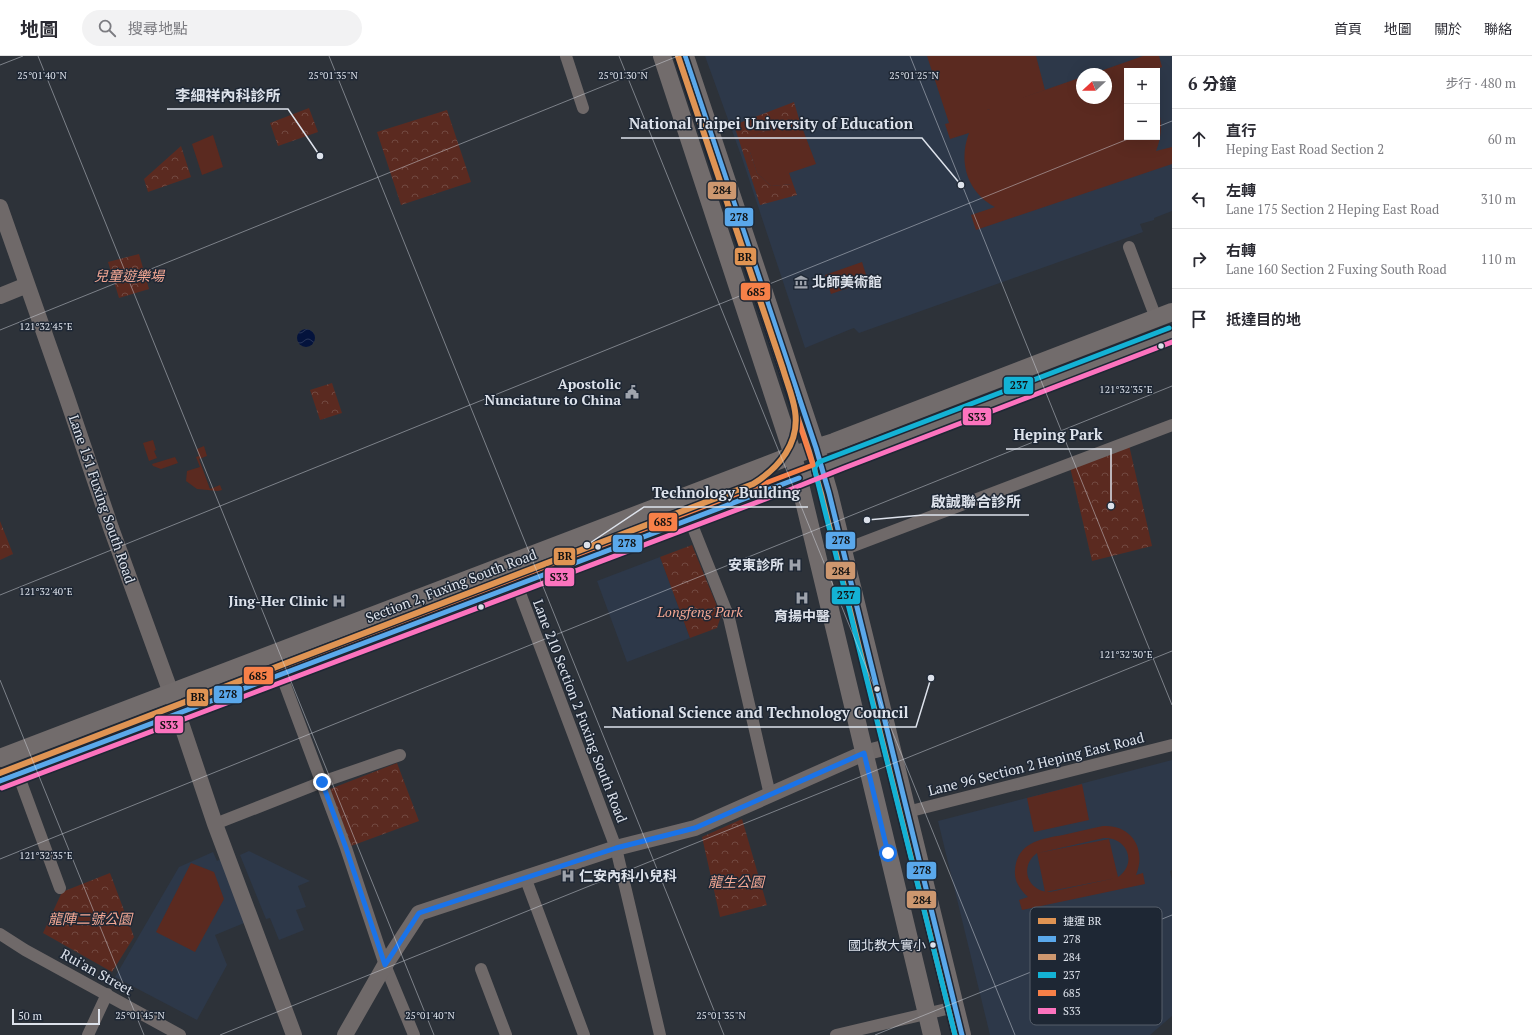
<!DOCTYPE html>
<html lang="zh-TW">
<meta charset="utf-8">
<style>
:root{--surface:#fff;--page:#f2f2f3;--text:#2b2b33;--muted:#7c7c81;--line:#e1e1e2}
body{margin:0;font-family:"PT Serif","Noto Sans TC",serif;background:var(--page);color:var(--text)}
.controls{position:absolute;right:12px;top:12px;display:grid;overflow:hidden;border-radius:0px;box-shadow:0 4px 16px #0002}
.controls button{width:36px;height:36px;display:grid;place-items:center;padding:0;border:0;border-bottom:1px solid var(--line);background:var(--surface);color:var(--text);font:20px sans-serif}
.compass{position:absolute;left:1076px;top:12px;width:36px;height:36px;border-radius:50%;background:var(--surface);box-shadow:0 4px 16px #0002;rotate:248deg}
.scale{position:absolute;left:12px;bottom:10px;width:88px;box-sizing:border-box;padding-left:4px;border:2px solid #dde2eb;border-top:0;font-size:11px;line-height:14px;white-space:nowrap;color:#dde2eb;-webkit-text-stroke:3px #1e2734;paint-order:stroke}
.stop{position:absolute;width:12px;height:12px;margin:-9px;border:3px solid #1a73e8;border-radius:50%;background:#fff}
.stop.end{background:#1a73e8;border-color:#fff;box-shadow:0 1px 4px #0008}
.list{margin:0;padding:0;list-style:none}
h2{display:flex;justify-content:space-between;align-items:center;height:52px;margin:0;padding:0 16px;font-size:17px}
h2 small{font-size:13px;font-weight:400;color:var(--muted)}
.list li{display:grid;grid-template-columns:26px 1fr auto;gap:12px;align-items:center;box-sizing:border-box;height:60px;padding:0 16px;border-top:1px solid var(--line)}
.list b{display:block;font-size:15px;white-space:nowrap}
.list p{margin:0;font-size:13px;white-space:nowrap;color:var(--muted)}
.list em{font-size:13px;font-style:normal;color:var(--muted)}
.icon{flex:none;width:22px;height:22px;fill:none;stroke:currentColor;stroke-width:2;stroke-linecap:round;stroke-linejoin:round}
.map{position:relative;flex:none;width:1172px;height:979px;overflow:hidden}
header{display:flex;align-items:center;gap:24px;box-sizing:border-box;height:56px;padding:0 20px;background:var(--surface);border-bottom:1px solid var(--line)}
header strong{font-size:19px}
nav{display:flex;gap:22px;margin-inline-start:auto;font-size:14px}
.search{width:280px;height:36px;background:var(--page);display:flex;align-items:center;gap:10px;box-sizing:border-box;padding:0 14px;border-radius:22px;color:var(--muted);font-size:15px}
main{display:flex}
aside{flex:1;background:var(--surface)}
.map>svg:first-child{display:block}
.built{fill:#2d3849;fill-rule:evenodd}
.grass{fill:#5b2a20;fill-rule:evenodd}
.forest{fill:url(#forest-crowns)}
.water{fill:url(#water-waves)}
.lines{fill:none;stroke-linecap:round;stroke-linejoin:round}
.minor{stroke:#6f6969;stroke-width:12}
.tertiary{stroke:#6f6969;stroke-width:16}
.secondary{stroke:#726c6c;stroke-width:18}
.bus-1-casing{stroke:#1e2734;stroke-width:8}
.bus-2-casing{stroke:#1e2734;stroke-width:8}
.bus-3-casing{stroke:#1e2734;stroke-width:8}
.bus-4-casing{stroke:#1e2734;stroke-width:8}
.bus-5-casing{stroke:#1e2734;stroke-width:8}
.bus-1{stroke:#5aa8eb;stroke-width:5}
.bus-2{stroke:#cd976f;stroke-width:5}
.bus-3{stroke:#13b2d5;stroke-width:5}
.bus-4{stroke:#f78048;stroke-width:5}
.bus-5{stroke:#fc73be;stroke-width:5}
.metro-1-casing{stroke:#1e2734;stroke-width:9}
.metro-1{stroke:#e09453;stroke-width:6}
.route{stroke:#1a73e8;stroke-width:5}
.ticks{fill:none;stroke:#dde2eb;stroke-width:1;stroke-opacity:0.45}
.bus-dot{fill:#dde2eb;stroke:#1e2734;stroke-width:1.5}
.labels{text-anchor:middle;stroke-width:3;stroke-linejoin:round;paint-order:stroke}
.bus-label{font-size:13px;fill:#dde2eb;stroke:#1e2734;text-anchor:end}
.park-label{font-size:14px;font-style:italic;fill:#f5a894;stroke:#1e2734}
.poi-label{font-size:14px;font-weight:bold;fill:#dde2eb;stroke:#1e2734;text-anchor:end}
.street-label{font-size:14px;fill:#dde2eb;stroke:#1e2734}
.key{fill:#1e2734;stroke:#575f6b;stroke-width:1}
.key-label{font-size:11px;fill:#dde2eb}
.ticks-label{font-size:10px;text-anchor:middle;fill:#dde2eb;stroke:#1e2734;stroke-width:3;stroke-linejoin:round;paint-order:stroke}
.leader{fill:none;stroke:#dde2eb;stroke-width:1.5}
.callout-dot{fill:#dde2eb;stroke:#1e2734;stroke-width:1.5}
.callout-label{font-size:15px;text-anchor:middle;font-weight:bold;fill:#dde2eb;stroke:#1e2734;stroke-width:3;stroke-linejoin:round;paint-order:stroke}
.line-badge{stroke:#1e2734;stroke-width:1.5}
.pale-badge-label{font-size:11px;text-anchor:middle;font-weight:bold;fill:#111}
</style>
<header>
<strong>地圖</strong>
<div class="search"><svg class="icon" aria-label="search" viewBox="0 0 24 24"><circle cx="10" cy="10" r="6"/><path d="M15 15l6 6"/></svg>搜尋地點</div>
<nav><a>首頁</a><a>地圖</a><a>關於</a><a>聯絡</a></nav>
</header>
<main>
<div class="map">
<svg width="1172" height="979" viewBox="0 0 1172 979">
<defs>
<pattern id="forest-crowns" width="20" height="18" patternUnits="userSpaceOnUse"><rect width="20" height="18" fill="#5b2a20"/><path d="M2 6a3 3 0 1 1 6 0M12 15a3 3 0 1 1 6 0" fill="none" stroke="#724941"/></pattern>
<pattern id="water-waves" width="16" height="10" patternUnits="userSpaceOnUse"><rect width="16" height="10" fill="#04133c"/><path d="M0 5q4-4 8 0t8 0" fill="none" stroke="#283558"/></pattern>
</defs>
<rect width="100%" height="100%" fill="#2d3239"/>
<path class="built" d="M 705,0 L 1172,0 L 1172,155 L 1154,162 L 1154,164 L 1140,168 L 1143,176 L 859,277 L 854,272 L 851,273 L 805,292 L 742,102 ZM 1127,15 L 1157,15 L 1157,81 L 1127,81 ZM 1082,18 L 1106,18 L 1106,42 L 1082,42 Z
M 660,501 L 690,582 L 627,606 L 597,525 Z
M 1172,704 L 1172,814 L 1170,815 L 1172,825 L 1172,960 L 1150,979 L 990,979 L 938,765 Z
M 249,795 L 310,825 L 298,830 L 306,851 L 296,854 L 304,874 L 279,884 L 270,862 L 266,863 L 240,799 Z
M 213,796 L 217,805 L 223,802 L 249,865 L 215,879 L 227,909 L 197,964 L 115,921 L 179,811 Z"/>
<path class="grass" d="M 927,0 L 1036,0 L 1045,34 L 987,54 L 1082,21 L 1082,42 L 1106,42 L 1106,18 L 1092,18 L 1143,0 L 1159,0 L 1162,11 L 1150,15 L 1127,15 L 1127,81 L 1157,81 L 1157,50 C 1163,66 1162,80 1156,95 L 1172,91 L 1172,108 L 976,174 L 971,159 L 995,151 C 967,136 958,106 969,77 L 950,83 L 945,68 L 949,67 Z
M 800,66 L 816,108 L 789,117 L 793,128 L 771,130 L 757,117 L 750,96 L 750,81 L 773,72 Z
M 213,79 L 223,111 L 202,119 L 192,88 Z
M 862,206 L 868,225 L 831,238 L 825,219 Z
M 153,384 L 156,394 L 154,395 L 157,402 L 149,405 L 143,387 Z
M 204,390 L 207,400 L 199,403 L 210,433 L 220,429 L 222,434 L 218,435 L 197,433 L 186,425 L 187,415 L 200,411 L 196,401 L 199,400 L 197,393 Z
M 175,401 L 178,407 L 161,413 L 153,410 L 152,408 Z
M 1082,728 L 1089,764 L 1034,776 L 1027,742 Z
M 1103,770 C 1131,768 1147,793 1136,819 L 1143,817 L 1145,828 L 1022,854 L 1019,844 L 1028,841 C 1020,834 1014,825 1015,814 C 1017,786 1041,783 1063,779 C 1076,776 1089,773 1103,770 ZM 1104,782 C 1127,781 1138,807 1118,821 L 1109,783 L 1038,797 ZM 1037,797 L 1045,836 L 1116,822 L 1050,836 C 1027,836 1019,810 1037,797 Z
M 191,807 L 214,816 L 224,843 L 195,896 L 156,876 Z"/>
<path class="forest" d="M 794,46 L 800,66 L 773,72 L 750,81 L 750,96 L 757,117 L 771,130 L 793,128 L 797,139 L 760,149 L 734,69 Z
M 309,52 L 318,76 L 278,90 L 270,67 Z
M 447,54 L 471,126 L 401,149 L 377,76 Z
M 181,90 L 191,121 L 148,136 L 144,123 Z
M 139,198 L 149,233 L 119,242 L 108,206 Z
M 332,327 L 342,357 L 320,364 L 310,334 Z
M 1129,389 L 1152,490 L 1092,505 L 1070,411 Z
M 0,465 L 13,498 L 0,504 Z
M 692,489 L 721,560 L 717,572 L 690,582 L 660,501 Z
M 397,707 L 419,765 L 351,790 L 330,733 Z
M 742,763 L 767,849 L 720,861 L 702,781 Z
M 110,817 L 134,881 L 112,916 L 43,877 L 62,836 Z"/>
<path class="water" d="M297 282a9 9 0 1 1 18 0a9 9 0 1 1-18 0Z"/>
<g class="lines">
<path class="minor" d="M 566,0 L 583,52
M 1129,191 L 1156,262
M 690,464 L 729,562 L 770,739
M 843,494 L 1172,369
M 517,529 L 616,792 L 660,979
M 281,618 L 346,792 L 385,909 L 414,979
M 18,718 L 60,832
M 907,756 L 1172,689
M 215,768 L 322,726 L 400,699
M 525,821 L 584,979
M 0,878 L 25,894 L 180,979
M 481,913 L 506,979
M 88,979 L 107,938
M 836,979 L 955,951"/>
<path class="tertiary" d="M 0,151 L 66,339 L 111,472 L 171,637 L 215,768 L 294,979
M 0,240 L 27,229
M 345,979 L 385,909 L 419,857 L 616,792 L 695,772 L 864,697 L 891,690"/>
<path class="secondary" d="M 662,0 L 793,399 L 932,979
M 685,0 L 816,392 L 829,437 L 962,979
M 0,702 L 793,399 L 834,386 L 1172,256
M 0,725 L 178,657 L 782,429 L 841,405 L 1172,279"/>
<g class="bus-1-casing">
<path id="bus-1" d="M 685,0 L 816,392 L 829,437 L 962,979
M 0,725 L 799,422"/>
</g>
<g class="bus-2-casing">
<path id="bus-2" d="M 678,2 L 809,394 L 822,439 L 955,979"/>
</g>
<g class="bus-3-casing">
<path id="bus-3" d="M 955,979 L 815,415 L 815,411 L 819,406 L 1169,272"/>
</g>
<g class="bus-4-casing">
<path id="bus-4" d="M 0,718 L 813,409 L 678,2"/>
</g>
<g class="bus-5-casing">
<path id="bus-5" d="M 2,732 L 784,436 L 844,412 L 1172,286"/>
</g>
<use href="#bus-1" class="bus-1"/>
<use href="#bus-2" class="bus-2"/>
<use href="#bus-3" class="bus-3"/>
<use href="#bus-4" class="bus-4"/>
<use href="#bus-5" class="bus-5"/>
<g class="metro-1-casing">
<path id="metro-1" d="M 0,717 L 753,428 C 779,412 800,387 795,355 C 793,341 787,327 783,313 L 678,0"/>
</g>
<use href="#metro-1" class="metro-1"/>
</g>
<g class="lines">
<path class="route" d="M 322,726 L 346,792 L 385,909 L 419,857 L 616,792 L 695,772 L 864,697 L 888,797"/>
</g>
<path class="ticks" d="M 38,0 L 434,979M 329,0 L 724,979M 619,0 L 1015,979M 910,0 L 1172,649M 0,9 L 23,0M 1157,71 L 1172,65M 0,274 L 678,0M 0,539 L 1133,81M 0,624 L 144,979M 0,803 L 1172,330M 220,979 L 1172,595M 875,979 L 1172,859"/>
<defs>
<g id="museum-bare" transform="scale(1.08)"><path d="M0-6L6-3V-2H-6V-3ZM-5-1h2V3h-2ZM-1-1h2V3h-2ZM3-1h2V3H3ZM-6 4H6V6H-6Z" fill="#9fa4ad" stroke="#1e2734" stroke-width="2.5" paint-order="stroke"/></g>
<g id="civic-bare" transform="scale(1.08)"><path d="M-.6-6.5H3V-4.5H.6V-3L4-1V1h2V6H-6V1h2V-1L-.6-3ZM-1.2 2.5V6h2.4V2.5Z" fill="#9fa4ad" stroke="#1e2734" stroke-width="2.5" paint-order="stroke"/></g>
<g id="hospital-bare" transform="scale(1.08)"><path d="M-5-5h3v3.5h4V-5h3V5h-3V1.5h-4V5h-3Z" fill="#9fa4ad" stroke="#1e2734" stroke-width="2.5" paint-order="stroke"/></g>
</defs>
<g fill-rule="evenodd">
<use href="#museum-bare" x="801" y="226"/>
<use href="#civic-bare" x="632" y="336"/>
<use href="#hospital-bare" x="795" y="509"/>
<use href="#hospital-bare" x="802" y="542"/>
<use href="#hospital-bare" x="339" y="545"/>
<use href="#hospital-bare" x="568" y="820"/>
</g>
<g class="bus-dot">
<circle cx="1161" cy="290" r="3.5"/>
<circle cx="598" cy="491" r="3.5"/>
<circle cx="481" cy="551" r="3.5"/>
<circle cx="877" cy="633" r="3.5"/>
<circle cx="933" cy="889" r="3.5"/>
</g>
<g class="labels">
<g class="bus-label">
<text x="926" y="894">國北教大實小</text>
</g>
<g class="park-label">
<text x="129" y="225">兒童遊樂場</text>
<text x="700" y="561">Longfeng Park</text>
<text x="736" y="831">龍生公園</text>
<text x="90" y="868">龍陣二號公園</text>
</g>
<g class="poi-label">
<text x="812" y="231" text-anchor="start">北師美術館</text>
<text x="621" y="333">Apostolic<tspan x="621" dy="16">Nunciature to China</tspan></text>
<text x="784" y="514">安東診所</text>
<text x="328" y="550">Jing-Her Clinic</text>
<text x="802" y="565" text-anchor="middle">育揚中醫</text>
<text x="579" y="825" text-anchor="start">仁安內科小兒科</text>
</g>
<g class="street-label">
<text transform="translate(102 443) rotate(71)" y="5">Lane 151 Fuxing South Road</text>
<text transform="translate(451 530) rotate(-21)" y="5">Section 2, Fuxing South Road</text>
<text transform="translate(580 655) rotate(69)" y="5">Lane 210 Section 2 Fuxing South Road</text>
<text transform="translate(1036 708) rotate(-14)" y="5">Lane 96 Section 2 Heping East Road</text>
<text transform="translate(97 916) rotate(29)" y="5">Rui'an Street</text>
</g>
</g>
<rect x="1030" y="851" width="132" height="118" rx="6" class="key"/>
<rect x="1038" y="862" width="18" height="6" fill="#e09453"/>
<rect x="1038" y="880" width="18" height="6" fill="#5aa8eb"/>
<rect x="1038" y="898" width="18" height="6" fill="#cd976f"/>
<rect x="1038" y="916" width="18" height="6" fill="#13b2d5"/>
<rect x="1038" y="934" width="18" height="6" fill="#f78048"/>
<rect x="1038" y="952" width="18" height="6" fill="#fc73be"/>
<g class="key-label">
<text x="1063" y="869">捷運 BR</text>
<text x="1063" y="887">278</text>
<text x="1063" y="905">284</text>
<text x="1063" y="923">237</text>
<text x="1063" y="941">685</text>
<text x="1063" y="959">S33</text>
</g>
<g class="ticks-label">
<text x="42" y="23">25°01'40"N</text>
<text x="333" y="23">25°01'35"N</text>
<text x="623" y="23">25°01'30"N</text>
<text x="914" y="23">25°01'25"N</text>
<text x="46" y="274">121°32'45"E</text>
<text x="1126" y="337">121°32'35"E</text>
<text x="46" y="539">121°32'40"E</text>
<text x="1126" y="602">121°32'30"E</text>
<text x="46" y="803">121°32'35"E</text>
<text x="140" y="963">25°01'45"N</text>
<text x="430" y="963">25°01'40"N</text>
<text x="721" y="963">25°01'35"N</text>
</g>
<path class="leader" d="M320 100L288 53H167M961 129L922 82H621M1111 450L1111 393H1006M587 489L644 451H808M867 464L923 459H1029M931 622L916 671H604"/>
<g class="callout-dot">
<circle cx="320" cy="100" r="4"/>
<circle cx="961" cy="129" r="4"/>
<circle cx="1111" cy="450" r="4"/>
<circle cx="587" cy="489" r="4"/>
<circle cx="867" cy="464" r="4"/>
<circle cx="931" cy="622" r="4"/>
</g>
<g class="callout-label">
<text x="228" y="45">李細祥內科診所</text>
<text x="771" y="73">National Taipei University of Education</text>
<text x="1058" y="384">Heping Park</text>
<text x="726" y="442">Technology Building</text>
<text x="976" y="451">啟誠聯合診所</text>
<text x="760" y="662">National Science and Technology Council</text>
</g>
<g class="line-badge">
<rect x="707" y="125" width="30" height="19" rx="4" fill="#cd976f"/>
<rect x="724" y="151" width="30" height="20" rx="4" fill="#5aa8eb"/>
<rect x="734" y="191" width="23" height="19" rx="4" fill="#e09453"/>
<rect x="740" y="226" width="31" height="19" rx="4" fill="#f78048"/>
<rect x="1003" y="320" width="31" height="19" rx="4" fill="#13b2d5"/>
<rect x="962" y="351" width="30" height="19" rx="4" fill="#fc73be"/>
<rect x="648" y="456" width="30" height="20" rx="4" fill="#f78048"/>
<rect x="825" y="475" width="31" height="19" rx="4" fill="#5aa8eb"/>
<rect x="612" y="478" width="31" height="19" rx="4" fill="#5aa8eb"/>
<rect x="553" y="491" width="23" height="19" rx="4" fill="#e09453"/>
<rect x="825" y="505" width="31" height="19" rx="4" fill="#cd976f"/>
<rect x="544" y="511" width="31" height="20" rx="4" fill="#fc73be"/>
<rect x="831" y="530" width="30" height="19" rx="4" fill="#13b2d5"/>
<rect x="243" y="610" width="31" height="19" rx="4" fill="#f78048"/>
<rect x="213" y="629" width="30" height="19" rx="4" fill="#5aa8eb"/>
<rect x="186" y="632" width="23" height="19" rx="4" fill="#e09453"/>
<rect x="154" y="659" width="30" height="19" rx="4" fill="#fc73be"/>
<rect x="906" y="805" width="31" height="19" rx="4" fill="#5aa8eb"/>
<rect x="906" y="834" width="31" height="19" rx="4" fill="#cd976f"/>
</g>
<g class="pale-badge-label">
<text x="722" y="138">284</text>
<text x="739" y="165">278</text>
<text x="745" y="205">BR</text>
<text x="756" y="240">685</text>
<text x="1019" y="333">237</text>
<text x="977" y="365">S33</text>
<text x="663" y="470">685</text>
<text x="841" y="488">278</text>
<text x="627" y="491">278</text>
<text x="565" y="504">BR</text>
<text x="841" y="519">284</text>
<text x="559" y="525">S33</text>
<text x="846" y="543">237</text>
<text x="258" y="624">685</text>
<text x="228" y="642">278</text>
<text x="198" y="645">BR</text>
<text x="169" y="673">S33</text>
<text x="922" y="818">278</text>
<text x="922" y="848">284</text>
</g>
</svg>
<div class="controls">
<button>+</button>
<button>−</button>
</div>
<svg class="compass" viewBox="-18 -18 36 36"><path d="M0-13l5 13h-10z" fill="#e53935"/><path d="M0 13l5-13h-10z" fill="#7c7c81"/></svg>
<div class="scale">50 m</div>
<div class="stop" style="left:888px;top:797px"></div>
<div class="stop end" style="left:322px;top:726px"></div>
</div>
<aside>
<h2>6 分鐘<small>步行 · 480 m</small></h2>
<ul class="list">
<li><svg class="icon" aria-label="ahead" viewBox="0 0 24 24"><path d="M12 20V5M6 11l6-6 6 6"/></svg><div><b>直行</b><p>Heping East Road Section 2</p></div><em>60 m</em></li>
<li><svg class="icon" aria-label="left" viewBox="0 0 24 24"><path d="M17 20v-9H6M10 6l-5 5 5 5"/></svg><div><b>左轉</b><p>Lane 175 Section 2 Heping East Road</p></div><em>310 m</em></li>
<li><svg class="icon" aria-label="right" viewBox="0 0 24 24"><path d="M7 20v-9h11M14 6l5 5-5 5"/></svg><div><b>右轉</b><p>Lane 160 Section 2 Fuxing South Road</p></div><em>110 m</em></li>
<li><svg class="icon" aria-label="arrive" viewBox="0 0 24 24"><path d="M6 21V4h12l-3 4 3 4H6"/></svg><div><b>抵達目的地</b></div></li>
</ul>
</aside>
</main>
